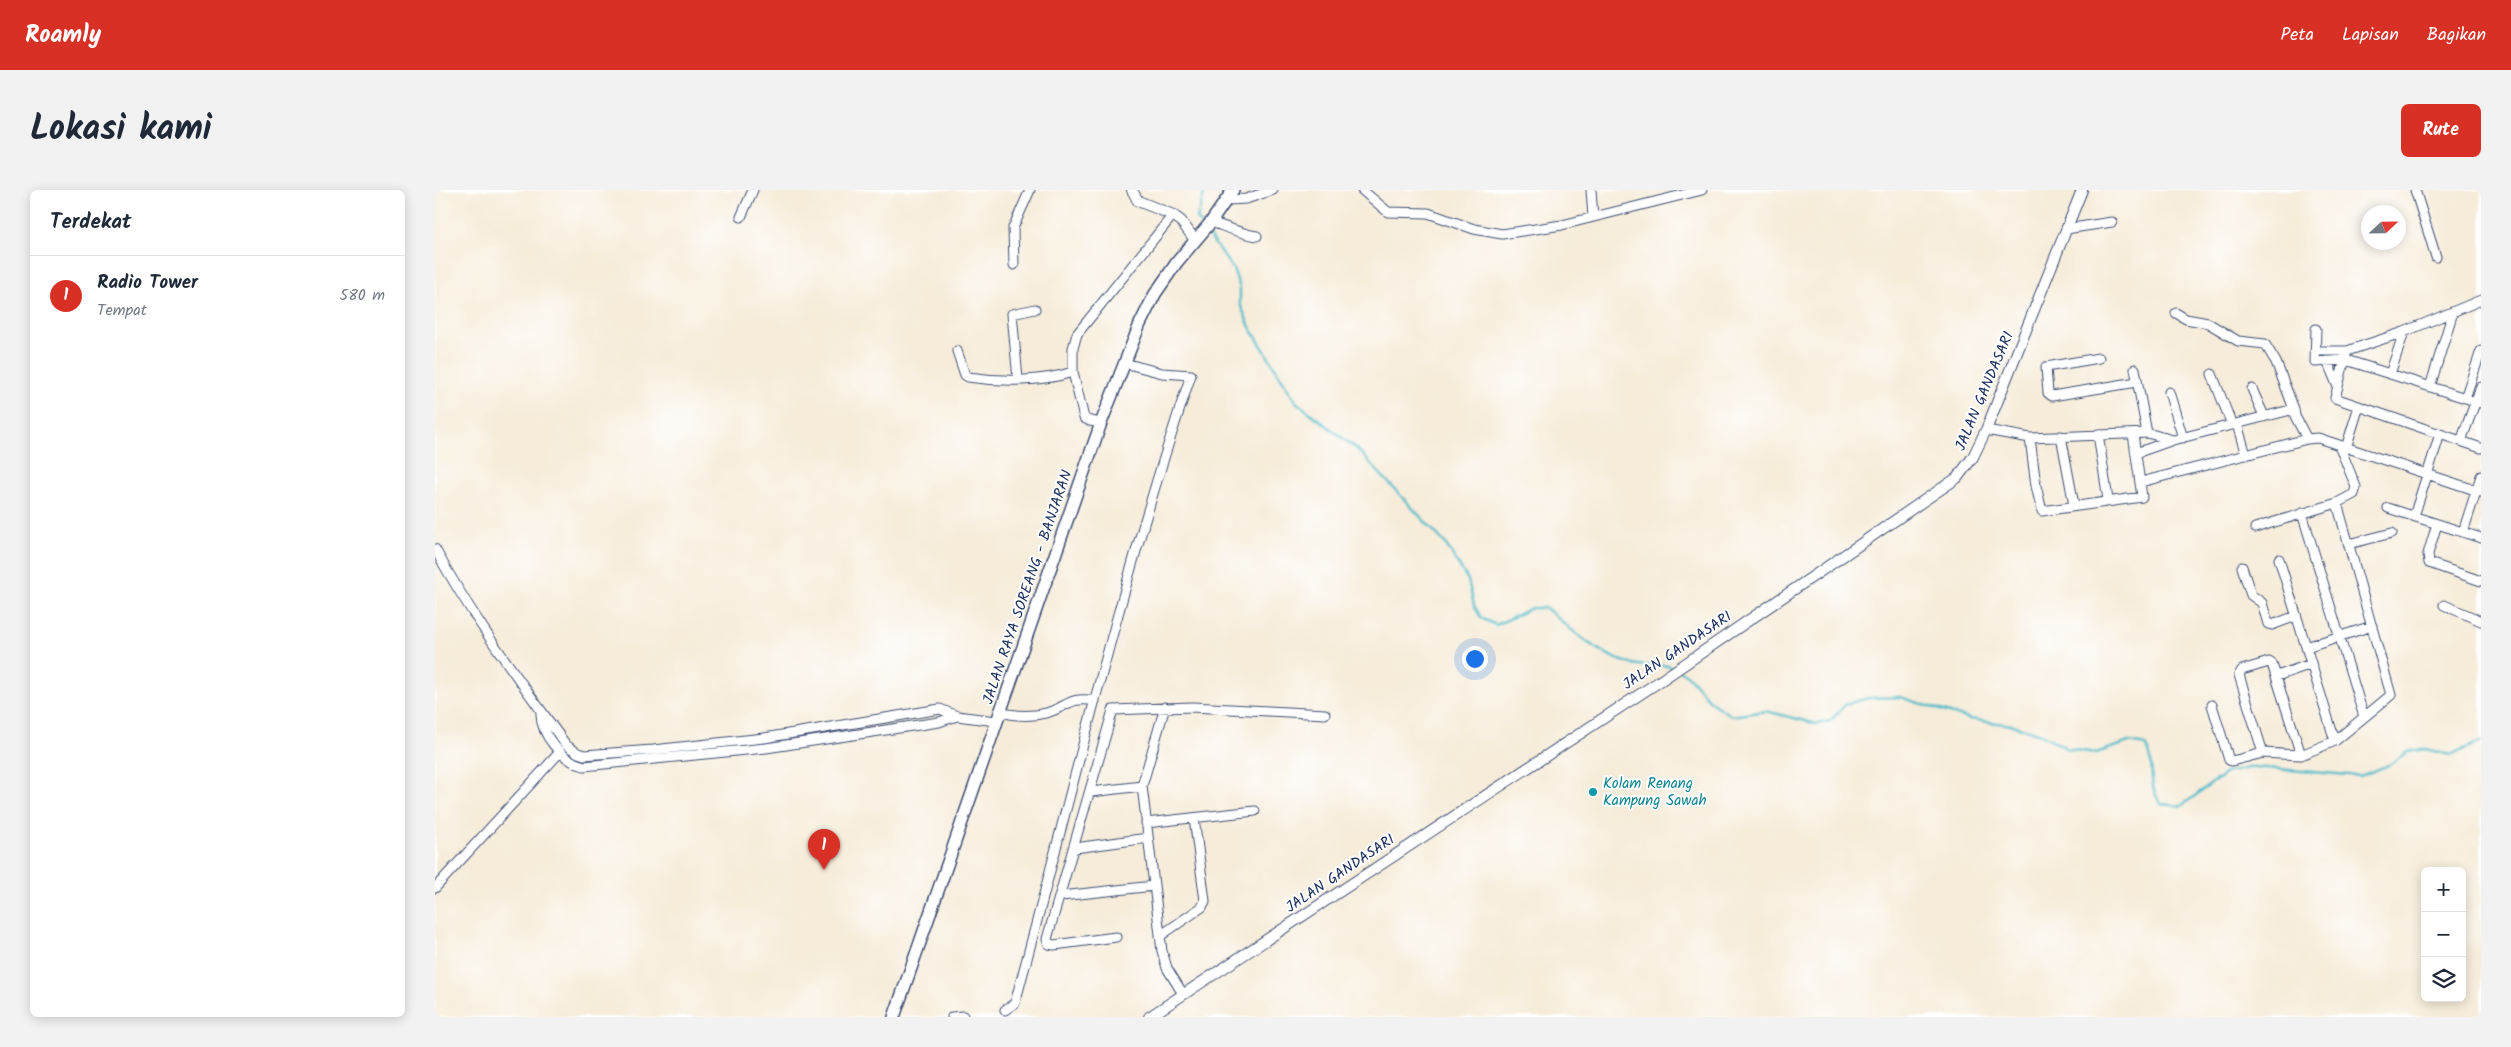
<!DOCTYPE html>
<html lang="id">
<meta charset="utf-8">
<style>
:root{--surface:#fff;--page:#f2f2f3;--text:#1f2937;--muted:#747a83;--line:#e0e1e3;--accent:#d93025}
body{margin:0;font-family:Kalam,sans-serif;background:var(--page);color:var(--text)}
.controls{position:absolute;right:15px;bottom:15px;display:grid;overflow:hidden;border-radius:8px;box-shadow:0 2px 12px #0003}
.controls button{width:45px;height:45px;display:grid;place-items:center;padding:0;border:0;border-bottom:1px solid var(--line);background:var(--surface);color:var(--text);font:25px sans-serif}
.compass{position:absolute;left:1926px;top:15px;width:45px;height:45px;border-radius:50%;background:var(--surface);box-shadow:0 2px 12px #0003;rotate:68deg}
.you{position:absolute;left:1039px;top:468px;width:18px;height:18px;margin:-12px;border:4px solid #fff;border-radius:50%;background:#1a73e8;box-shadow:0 0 0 8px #1a73e833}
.badge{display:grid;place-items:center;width:32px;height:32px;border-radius:50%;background:var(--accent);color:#fff;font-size:16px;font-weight:700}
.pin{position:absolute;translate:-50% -41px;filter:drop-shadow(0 1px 2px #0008)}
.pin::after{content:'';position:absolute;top:26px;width:18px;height:15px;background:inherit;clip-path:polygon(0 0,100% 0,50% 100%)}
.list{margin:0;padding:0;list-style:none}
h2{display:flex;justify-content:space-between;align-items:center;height:65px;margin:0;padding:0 20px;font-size:21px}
h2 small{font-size:16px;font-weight:400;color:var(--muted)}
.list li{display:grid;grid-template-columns:32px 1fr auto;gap:15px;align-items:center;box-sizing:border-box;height:80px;padding:0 20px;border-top:1px solid var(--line)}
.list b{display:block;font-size:19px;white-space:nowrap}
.list p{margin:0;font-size:16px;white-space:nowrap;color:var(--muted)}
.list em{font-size:16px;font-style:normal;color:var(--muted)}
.icon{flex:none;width:28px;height:28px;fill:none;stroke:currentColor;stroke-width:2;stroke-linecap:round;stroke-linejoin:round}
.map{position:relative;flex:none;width:2046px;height:827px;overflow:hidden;border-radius:8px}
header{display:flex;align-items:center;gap:30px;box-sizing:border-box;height:70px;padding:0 25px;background:var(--accent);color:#fff}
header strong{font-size:24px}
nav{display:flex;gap:28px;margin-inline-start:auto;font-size:18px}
.intro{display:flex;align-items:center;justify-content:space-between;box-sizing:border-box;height:120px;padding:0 30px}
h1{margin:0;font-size:35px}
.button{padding:12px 22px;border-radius:8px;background:var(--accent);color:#fff;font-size:18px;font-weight:700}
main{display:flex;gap:30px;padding:0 30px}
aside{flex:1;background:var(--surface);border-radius:8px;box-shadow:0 2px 12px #0003}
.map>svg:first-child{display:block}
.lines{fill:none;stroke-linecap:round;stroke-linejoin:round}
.stream{stroke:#4fbbcb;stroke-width:2.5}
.minor-casing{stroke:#3c4b70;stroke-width:11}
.tertiary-casing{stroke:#3c4b70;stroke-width:12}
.secondary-casing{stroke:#3c4b70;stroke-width:14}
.minor{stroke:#fff;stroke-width:9}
.tertiary{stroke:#fff;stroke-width:10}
.secondary{stroke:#fff;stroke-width:11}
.culture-dot{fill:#0f9aa8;stroke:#fff;stroke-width:2}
.labels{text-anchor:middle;stroke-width:4;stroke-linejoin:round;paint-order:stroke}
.street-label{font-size:15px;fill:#1b2f5e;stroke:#fff}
.culture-label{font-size:15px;fill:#0d838f;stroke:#fff;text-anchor:start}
</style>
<header>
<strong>Roamly</strong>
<nav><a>Peta</a><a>Lapisan</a><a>Bagikan</a></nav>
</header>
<div class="intro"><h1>Lokasi kami</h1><a class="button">Rute</a></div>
<main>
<aside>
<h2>Terdekat<small></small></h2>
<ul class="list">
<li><span class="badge">1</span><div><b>Radio Tower</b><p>Tempat</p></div><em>580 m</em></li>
</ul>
</aside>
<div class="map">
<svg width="2046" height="827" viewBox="0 0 2046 827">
<rect width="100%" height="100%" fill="#fff"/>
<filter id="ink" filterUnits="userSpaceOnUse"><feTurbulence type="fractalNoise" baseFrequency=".02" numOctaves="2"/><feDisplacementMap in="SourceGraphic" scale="10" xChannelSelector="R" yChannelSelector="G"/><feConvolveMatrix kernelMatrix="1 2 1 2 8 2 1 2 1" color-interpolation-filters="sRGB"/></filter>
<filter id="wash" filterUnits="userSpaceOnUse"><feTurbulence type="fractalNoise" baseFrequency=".0096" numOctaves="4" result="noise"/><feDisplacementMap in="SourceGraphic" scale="20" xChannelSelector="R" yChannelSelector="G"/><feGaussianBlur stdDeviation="1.12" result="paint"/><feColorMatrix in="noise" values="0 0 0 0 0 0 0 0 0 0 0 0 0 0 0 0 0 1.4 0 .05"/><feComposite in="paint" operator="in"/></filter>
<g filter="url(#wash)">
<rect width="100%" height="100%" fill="#f6ecd9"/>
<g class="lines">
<path class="stream" d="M 767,36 L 762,29 L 770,0
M 772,43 L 798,79 L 805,98 L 805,114 L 815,137 L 861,212 L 922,259 L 1010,353 L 1033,390 L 1039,415 L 1046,428 L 1061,435 L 1097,418 L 1111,418 C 1138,441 1163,466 1198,474 C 1212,478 1226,471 1240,479
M 1245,481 L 1252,485 L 1277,513 L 1297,526 L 1331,521 L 1382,534 L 1395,531 L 1411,514 L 1433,508 L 1465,507 L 1534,529 L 1577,535 L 1606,544 L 1633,559 L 1661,563 L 1694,552 L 1711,555 C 1722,572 1710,592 1726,614 L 1746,616 L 1791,583 L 1818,577 L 1925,586 L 1954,575 L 1972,562 L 1990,559 L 2015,565 L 2046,552"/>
</g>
</g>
<g filter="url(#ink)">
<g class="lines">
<g class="minor-casing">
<path id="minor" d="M 927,0 L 953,22 L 993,23 L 1039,39 L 1067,44 L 1127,35 L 1267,0
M 1156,0 L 1158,27
M 1980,0 L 2001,67
M 793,10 L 811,9 L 838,0
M 306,27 L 318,0
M 776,32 C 791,37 807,44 822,46
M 1631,39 L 1677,32
M 579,75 L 578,38 L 595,0
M 2046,110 L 1969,142 L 1912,161 L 1900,208 L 2046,258
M 1741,123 L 1751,129 L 1773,133 L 1803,151 L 1830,154 L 1841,172 L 1859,219 L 1860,226 L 1872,249 L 1883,248 L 2046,302
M 1881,139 L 1880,172 L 1911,170 L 2046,213
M 522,161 L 530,185 L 533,187 C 566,192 606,192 638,182 L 638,158 L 642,144 L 738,25
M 1880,161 L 1912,161
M 1664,168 L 1611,177 L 1613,203 L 1617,206 L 1702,192
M 1892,171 L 1903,197
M 1700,179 L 1712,243
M 638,182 L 649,228 L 655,231 L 666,233
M 1777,184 L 1797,235
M 1955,184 L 1969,142
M 583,189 L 577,124 L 600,119
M 1995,197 L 2018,122
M 1817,199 L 1829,226
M 1734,202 L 1748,248
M 2030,208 L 2046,161
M 1802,234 L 1811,265
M 1551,240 L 1595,248 L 1712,243 L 1738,250 L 1859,219
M 1663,244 L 1673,310
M 1626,246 L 1639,315
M 1595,248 L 1601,296 L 1607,321 L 1707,307 L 1698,244
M 2026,251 L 2046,197
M 1911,258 L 1924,216
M 1701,263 L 1738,250
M 1706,292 L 1872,249
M 1953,318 L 2046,348
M 1867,323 L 1929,527
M 1979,326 L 2005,244
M 2002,334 L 1993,364 L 1994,373 L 2046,391
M 1820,338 L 1902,313 L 1919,304 L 1921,297 L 1904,255
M 2028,342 L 2046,286
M 1914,354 L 1957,343
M 0,359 C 38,429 85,491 131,555 L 143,563 L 149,565 L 218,560 L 329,548 L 505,519 L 522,526 L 561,531
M 1844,369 L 1900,551
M 1807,377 L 1816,405 L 1827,413 L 1833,434 L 1837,435 L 1861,426
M 2009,415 L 2046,431
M 1871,457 L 1937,436
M 1842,486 L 1876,474
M 1777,515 L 1794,570 L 1797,571 L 1828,563 L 1866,565 L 1900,551 L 1956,505 L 1902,313
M 730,517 L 707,596 L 727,761 L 732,778 L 748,804
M 106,522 C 105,545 128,571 149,576 L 331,558 L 504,532 L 522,526
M 564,522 C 580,526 595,527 611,523 C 633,517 634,506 660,511
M 1828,563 L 1804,485 L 1807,480 L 1834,472 L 1837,474 L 1866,565
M 656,602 L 707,596
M 711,633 L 820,621
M 640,658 L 713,648
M 0,698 L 125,562
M 626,706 L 719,696
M 725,746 L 767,717 L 770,711 L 759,628
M 681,747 L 619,755 L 614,754 L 612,749 L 678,520 L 757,517 L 890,524
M 570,820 L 580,813 C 637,603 686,391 756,185 L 727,183 L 689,173
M 517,827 L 528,826"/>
</g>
<g class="tertiary-casing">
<path id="tertiary" d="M 697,0 L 703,11 L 738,25 L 746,31 L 760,50
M 714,827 L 1225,491 L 1522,288 L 1538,267 L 1551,240 L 1647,0"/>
</g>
<g class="secondary-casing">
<path id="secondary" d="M 459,827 L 666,233 L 705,134 L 720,104 L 742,72 L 776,32 L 798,0"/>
</g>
<use href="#minor" class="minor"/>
<use href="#tertiary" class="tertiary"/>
<use href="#secondary" class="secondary"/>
</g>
</g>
<circle class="culture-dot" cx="1158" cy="602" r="5"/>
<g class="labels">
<g class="street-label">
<text transform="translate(1549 201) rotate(-67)" y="5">JALAN GANDASARI</text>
<text transform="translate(592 397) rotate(-71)" y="5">JALAN RAYA SOREANG - BANJARAN</text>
<text transform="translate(1242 460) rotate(-34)" y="5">JALAN GANDASARI</text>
<text transform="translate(905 683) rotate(-34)" y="5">JALAN GANDASARI</text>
</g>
<g class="culture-label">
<text x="1168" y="598">Kolam Renang<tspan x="1168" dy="17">Kampung Sawah</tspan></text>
</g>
</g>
</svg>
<div class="controls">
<button>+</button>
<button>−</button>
<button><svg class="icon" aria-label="layers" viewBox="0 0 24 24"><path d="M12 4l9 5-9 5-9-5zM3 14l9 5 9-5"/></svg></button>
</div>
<svg class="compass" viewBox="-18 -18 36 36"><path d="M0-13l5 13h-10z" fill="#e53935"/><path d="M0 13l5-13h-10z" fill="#747a83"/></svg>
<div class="you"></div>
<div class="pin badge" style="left:389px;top:680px">1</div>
</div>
</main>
